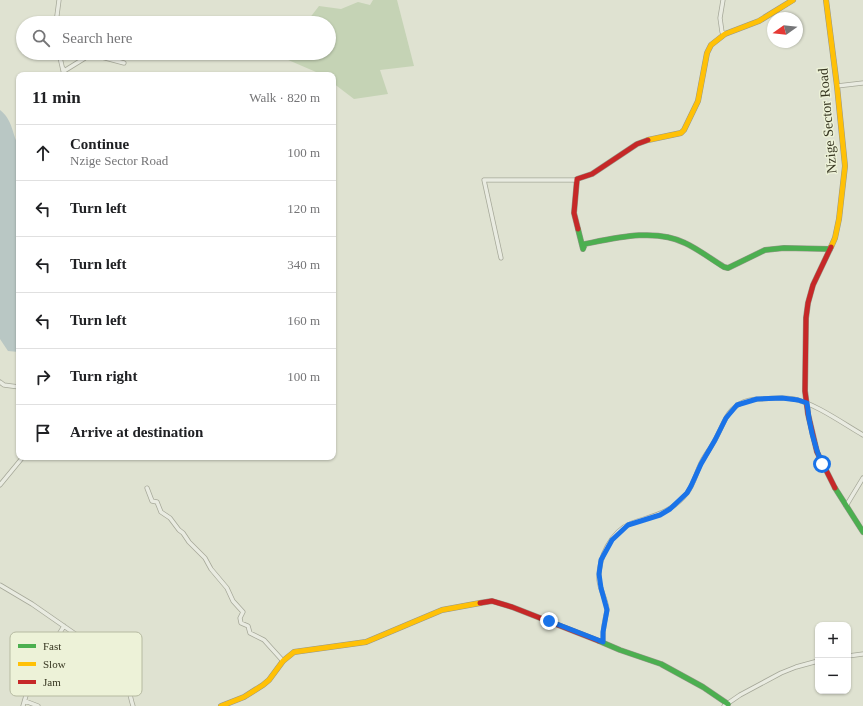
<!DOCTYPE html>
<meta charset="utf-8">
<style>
:root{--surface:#fff;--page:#f2f2f2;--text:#202124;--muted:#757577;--line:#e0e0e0}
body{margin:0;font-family:"Times New Roman",serif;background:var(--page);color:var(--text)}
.controls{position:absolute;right:12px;bottom:12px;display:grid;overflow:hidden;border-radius:8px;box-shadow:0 1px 3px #0004}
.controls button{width:36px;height:36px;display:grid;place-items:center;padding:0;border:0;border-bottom:1px solid var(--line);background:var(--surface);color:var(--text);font:20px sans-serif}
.compass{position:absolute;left:767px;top:12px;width:36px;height:36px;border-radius:50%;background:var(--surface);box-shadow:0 1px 3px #0004;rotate:255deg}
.stop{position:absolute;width:12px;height:12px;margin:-9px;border:3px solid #1a73e8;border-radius:50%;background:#fff}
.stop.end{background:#1a73e8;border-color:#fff;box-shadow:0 1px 4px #0008}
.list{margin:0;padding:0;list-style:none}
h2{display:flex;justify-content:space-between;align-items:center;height:52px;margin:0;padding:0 16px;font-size:17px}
h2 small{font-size:13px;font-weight:400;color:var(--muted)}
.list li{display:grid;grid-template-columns:26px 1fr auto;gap:12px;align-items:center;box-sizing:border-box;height:56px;padding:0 16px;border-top:1px solid var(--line)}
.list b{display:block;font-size:15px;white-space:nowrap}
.list p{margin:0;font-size:13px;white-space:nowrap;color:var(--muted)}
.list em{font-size:13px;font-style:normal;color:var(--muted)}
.icon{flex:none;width:22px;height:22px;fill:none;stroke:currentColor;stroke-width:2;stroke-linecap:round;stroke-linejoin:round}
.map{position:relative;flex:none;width:863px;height:706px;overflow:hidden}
.search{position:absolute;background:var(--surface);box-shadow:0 1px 3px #0004;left:16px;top:16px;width:320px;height:44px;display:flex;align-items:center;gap:10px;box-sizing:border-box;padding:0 14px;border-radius:22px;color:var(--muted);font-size:15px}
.panel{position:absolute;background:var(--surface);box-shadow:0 1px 3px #0004;left:16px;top:72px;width:320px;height:388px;border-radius:8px}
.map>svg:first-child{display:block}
.green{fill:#c5d3b5}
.water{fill:#b9c7c4}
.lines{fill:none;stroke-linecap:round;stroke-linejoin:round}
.street-casing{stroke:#a6a899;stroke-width:5}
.fast-casing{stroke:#969789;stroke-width:6}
.slow-casing{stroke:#969789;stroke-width:6}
.jam-casing{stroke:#969789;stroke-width:6}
.street{stroke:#e9ebe1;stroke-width:3.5}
.fast{stroke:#4caf50;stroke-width:5}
.slow{stroke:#ffc107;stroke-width:5}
.jam{stroke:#c62828;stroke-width:5}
.route{stroke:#1a73e8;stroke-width:5}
.labels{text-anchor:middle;stroke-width:3;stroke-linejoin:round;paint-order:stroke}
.street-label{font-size:14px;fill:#373621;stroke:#edf2d8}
.key{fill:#edf2d8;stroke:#b6baa1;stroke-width:1}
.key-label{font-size:11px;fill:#373621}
</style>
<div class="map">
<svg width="863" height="706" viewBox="0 0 863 706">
<rect width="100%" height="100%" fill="#dfe2d1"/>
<path class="green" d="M 373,0 L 397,0 L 414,66 L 380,70 L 388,94 L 354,99 L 333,83 L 333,75 L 323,75 L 272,53 L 329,53 L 329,23 L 296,23 L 309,19 L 319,6 L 341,9 L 358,2 L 370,5 Z"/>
<path class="water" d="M 0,110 C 13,120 12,134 19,147 L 19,352 L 8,351 L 0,339 Z"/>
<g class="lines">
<g class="street-casing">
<path id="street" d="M 723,0 L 720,18 L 722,32 L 725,34
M 56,23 L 59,0
M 59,53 L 64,75
M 63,68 L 64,71 L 85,58 L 94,55 L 124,63
M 837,86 L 863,83
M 501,258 L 484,180 L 576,180
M 0,382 L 4,385 L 19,387
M 0,485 L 23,457
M 147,488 L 152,501 L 157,502 L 161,512 L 170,518 L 179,530 L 183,533 L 189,542 L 205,558 L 211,569 L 227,588 L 233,601 L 243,612 L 240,618 L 241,623 L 248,626 L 250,633 L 264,640 L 283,661
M 846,506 L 863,478
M 0,585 L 32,604 L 81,638 L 113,638 C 126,657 126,684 133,706
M 603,642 C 603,634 603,628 605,620 C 605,617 607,613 607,609 C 606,599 600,590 599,580 C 598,558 611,531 632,523 C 655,515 671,513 687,493 C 694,484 696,473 701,463 C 705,455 711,448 715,440 C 719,433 722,425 726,418 C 733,405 745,399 761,399 C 771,398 783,397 794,399 C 814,403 844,424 863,435
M 848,656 L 863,654
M 25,701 L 38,706
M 23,706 L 27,692 L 50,649 L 64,626
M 724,706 L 740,695 L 781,673 L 796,667 L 818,661"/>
</g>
<g class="fast-casing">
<path id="fast" d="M 578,229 L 583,249 L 585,244 C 615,238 656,228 685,243 C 698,249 711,259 724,267 L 728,268 L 765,250 L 784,248 L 830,249
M 835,488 L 863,532
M 599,641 L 620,650 L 661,664 L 703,687 L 728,704"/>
</g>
<g class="slow-casing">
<path id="slow" d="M 826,0 L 837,86 L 845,166 L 839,219 L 835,238 L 831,247
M 648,140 L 681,133 L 684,130 L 698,101 L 707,53 L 711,45 L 725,34 L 759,21 L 793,0
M 221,706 L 244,697 L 263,685 L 269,680 L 283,661 L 294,652 L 366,642 L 442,610 L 480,603"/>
</g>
<g class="jam-casing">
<path id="jam" d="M 578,229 L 574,213 L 577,179 L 592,174 L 637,144 L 648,140
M 831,247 L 813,285 L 808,303 L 806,318 L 805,391 L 808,414 L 817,452 L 835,488
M 480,603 L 492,601 L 512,607 L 599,641"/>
</g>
<use href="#street" class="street"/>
<use href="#fast" class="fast"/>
<use href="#slow" class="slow"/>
<use href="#jam" class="jam"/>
</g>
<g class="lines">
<path class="route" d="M 549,621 L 603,642 L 603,632 L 607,610 L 601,588 L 599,574 L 601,560 L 612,540 L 628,525 L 660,515 L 670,509 L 687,493 L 691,486 L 701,464 L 715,440 L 726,418 L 737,405 L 757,399 L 782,398 L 798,400 L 807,403 C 809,424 814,445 822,464"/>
</g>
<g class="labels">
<g class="street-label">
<text transform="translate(827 121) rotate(-95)" y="5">Nzige Sector Road</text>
</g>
</g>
<rect x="10" y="632" width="132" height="64" rx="6" class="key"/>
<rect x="18" y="644" width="18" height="4" fill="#4caf50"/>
<rect x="18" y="662" width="18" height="4" fill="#ffc107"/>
<rect x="18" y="680" width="18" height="4" fill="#c62828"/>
<g class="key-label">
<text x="43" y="650">Fast</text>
<text x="43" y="668">Slow</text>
<text x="43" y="686">Jam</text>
</g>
</svg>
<div class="controls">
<button>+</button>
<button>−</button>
</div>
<svg class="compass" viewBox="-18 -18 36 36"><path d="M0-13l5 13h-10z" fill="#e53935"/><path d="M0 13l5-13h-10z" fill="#757577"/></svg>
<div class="stop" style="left:822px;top:464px"></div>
<div class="stop end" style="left:549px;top:621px"></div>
<div class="search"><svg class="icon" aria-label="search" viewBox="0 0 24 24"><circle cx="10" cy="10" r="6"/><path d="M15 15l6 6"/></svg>Search here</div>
<section class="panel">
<h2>11 min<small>Walk · 820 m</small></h2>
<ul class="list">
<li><svg class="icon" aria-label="ahead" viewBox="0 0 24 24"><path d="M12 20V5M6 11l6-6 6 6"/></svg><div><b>Continue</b><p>Nzige Sector Road</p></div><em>100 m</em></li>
<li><svg class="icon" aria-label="left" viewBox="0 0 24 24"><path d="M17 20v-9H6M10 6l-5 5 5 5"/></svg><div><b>Turn left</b></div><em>120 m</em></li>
<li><svg class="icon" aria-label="left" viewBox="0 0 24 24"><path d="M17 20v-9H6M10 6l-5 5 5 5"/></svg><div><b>Turn left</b></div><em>340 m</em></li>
<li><svg class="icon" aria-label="left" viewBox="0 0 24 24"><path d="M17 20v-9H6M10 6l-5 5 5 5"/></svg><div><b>Turn left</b></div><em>160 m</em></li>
<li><svg class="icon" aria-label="right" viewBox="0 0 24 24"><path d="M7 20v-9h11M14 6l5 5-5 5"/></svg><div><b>Turn right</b></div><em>100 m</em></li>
<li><svg class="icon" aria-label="arrive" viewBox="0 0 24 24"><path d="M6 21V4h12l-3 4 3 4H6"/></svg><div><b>Arrive at destination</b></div></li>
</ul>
</section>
</div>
